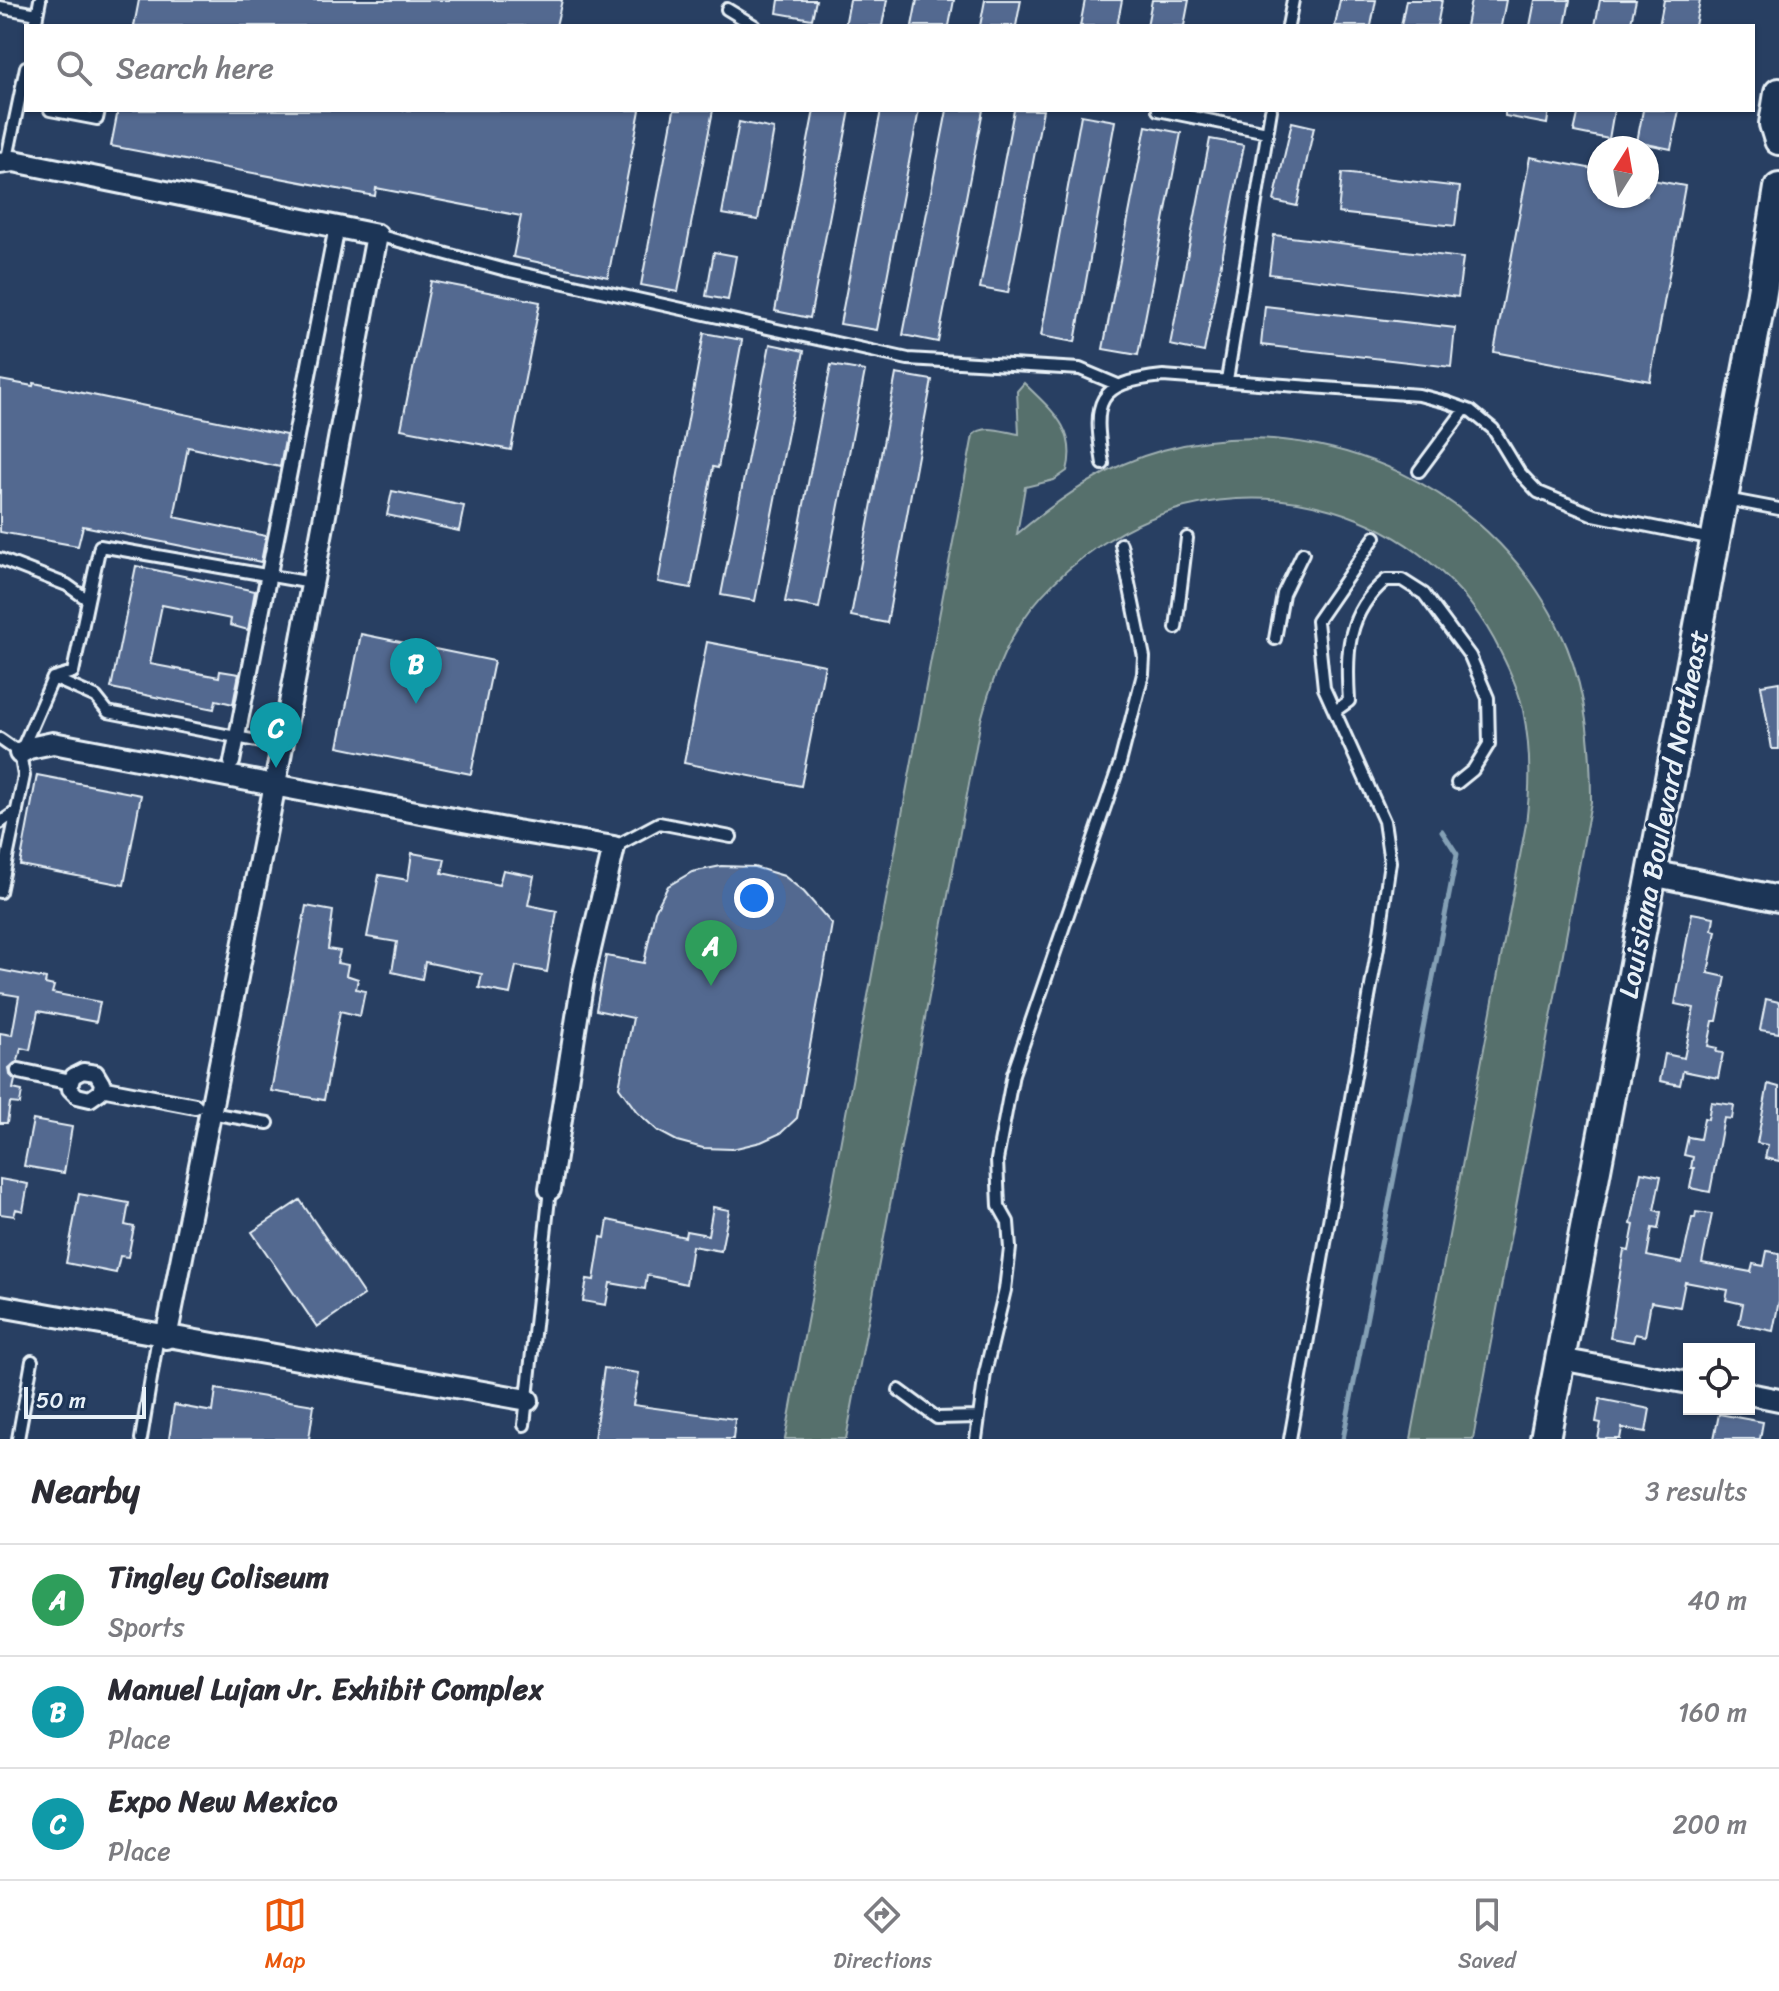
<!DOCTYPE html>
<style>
:root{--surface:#fff;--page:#f7f7f7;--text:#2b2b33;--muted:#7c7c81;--line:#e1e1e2;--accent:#ea580c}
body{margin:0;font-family:Sriracha,sans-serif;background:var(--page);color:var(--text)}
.controls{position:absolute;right:24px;bottom:24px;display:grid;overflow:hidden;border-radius:0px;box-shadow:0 2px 6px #0004}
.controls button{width:72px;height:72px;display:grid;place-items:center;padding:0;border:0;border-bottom:2px solid var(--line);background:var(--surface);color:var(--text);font:40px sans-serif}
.compass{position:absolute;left:1587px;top:136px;width:72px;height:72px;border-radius:50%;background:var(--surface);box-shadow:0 2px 6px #0004;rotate:11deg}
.scale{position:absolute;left:24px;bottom:20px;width:122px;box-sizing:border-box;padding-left:8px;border:4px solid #e8f1f8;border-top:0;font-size:22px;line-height:28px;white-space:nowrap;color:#e8f1f8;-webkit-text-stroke:6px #1d3557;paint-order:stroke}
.you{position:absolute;left:754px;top:898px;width:28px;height:28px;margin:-20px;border:6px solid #fff;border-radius:50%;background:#1a73e8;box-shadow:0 0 0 12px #1a73e833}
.badge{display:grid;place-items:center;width:52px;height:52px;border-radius:50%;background:var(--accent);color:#fff;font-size:26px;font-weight:700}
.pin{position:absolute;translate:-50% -66px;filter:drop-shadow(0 2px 4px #0008)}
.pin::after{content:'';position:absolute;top:42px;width:28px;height:24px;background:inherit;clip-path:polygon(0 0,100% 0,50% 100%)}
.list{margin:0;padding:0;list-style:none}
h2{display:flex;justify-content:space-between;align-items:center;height:104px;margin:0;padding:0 32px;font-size:34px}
h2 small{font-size:26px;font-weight:400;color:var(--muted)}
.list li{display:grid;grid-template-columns:52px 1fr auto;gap:24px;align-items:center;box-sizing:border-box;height:112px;padding:0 32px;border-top:2px solid var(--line)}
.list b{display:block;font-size:30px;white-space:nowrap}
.list p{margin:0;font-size:26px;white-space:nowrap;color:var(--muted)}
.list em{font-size:26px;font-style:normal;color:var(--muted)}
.icon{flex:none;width:44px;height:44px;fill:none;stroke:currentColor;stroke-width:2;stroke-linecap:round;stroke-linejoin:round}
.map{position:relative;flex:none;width:1779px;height:1439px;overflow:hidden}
.search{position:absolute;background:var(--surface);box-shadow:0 2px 6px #0004;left:24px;right:24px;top:24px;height:88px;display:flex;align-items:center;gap:20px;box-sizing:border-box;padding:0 28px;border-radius:0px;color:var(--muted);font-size:30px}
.sheet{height:440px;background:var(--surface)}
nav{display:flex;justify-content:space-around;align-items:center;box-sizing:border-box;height:112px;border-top:2px solid var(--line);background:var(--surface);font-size:22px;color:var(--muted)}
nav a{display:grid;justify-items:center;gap:4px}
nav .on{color:var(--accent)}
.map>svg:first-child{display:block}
.green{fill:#566f6c;stroke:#9fb0b2;stroke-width:2}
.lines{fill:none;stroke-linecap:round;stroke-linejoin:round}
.stream{stroke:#84a0b5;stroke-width:5}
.building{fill:#526990;stroke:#e8f1f8;stroke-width:2}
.service-casing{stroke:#e8f1f8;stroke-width:16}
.pedestrian-casing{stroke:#e8f1f8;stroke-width:20}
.minor-casing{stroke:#e8f1f8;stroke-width:26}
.tertiary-casing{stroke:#e8f1f8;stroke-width:30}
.secondary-casing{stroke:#e8f1f8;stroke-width:34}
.service{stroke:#1d3557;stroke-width:10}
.pedestrian{stroke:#1d3557;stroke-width:14}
.minor{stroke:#1d3557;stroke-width:20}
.tertiary{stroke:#1d3557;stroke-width:24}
.secondary{stroke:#1d3557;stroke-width:28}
.labels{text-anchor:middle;stroke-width:6;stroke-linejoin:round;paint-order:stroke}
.street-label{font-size:28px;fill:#e8f1f8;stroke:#1d3557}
</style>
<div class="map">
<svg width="1779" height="1439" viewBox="0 0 1779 1439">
<rect width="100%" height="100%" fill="#283f62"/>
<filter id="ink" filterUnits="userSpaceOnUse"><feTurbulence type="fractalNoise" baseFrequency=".0125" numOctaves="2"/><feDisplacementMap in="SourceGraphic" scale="16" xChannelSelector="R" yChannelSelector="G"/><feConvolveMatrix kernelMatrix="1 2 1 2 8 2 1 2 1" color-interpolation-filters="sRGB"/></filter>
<g filter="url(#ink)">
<path class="green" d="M 1024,383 C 1051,410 1078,429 1067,471 L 1054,480 L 1025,487 L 1017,534 C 1060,498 1107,465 1163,450 C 1324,406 1503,490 1567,647 C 1587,697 1591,749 1591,802 L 1473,1439 L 1411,1439 L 1526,824 C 1531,785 1531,748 1523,710 C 1519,690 1510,671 1501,653 C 1431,508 1248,454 1110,539 C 1072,562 1035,596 1013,636 C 998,663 989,691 981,720 L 846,1439 L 785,1439 L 973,435 C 985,423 1004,432 1019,434 L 1017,391 Z"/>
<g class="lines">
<path class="stream" d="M 1343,1439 L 1457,854 L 1442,831"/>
</g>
<path class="building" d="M 139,0 L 562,0 L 556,26 L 134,26 Z
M 779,0 L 816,0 L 812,19 L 777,13 Z
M 850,0 L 887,0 L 882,26 L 845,26 Z
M 917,0 L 954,0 L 949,26 L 912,26 Z
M 985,0 L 1021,0 L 1016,26 L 980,26 Z
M 1085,0 L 1122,0 L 1117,26 L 1080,26 Z
M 1152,0 L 1189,0 L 1184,26 L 1147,26 Z
M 1340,0 L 1376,0 L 1371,26 L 1335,26 Z
M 1406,0 L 1442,0 L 1437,26 L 1401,26 Z
M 1471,0 L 1506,0 L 1501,26 L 1466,26 Z
M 1535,0 L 1570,0 L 1565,26 L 1530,26 Z
M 1600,0 L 1636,0 L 1630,26 L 1595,26 Z
M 1664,0 L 1700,0 L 1695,26 L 1659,26 Z
M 118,110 L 640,110 L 608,277 L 513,257 L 521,216 L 376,188 L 375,196 L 111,146 Z
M 674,110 L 713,110 L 678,292 L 641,285 Z
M 814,110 L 850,110 L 810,318 L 775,311 Z
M 881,110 L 919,110 L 877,330 L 840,324 Z
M 947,110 L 983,110 L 938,342 L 903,335 Z
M 1014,110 L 1043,110 L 1008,293 L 980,288 Z
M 1505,110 L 1549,110 L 1547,124 L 1505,116 Z
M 1579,110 L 1614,110 L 1609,139 L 1574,132 Z
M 1643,110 L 1679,110 L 1671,149 L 1637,142 Z
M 1081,115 L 1115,121 L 1075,342 L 1041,336 Z
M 739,122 L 774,129 L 758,220 L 722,214 Z
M 1292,122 L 1314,127 L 1297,206 L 1274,201 Z
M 1146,126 L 1181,133 L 1138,355 L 1103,349 Z
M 1210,139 L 1244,145 L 1204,352 L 1170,345 Z
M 1530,157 L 1599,170 L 1599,196 L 1647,196 L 1647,179 L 1685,186 L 1650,381 L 1494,352 Z
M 1342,173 L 1460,187 L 1455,226 L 1338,213 Z
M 1274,235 L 1463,258 L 1458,297 L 1269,274 Z
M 714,252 L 736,256 L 728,300 L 706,296 Z
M 431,281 L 540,302 L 511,450 L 401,429 Z
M 1265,306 L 1455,328 L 1451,367 L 1261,345 Z
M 704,333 L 742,340 L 718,468 L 713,467 L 691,588 L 658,582 Z
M 770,344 L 804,351 L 755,601 L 721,595 Z
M 831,365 L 865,371 L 819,608 L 785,602 Z
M 896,374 L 932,380 L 887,623 L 851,616 Z
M 0,380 L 33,386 L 34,383 L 286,435 L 280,467 L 188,447 L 174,517 L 266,536 L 261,562 L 83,526 L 78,546 L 0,532 Z
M 392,491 L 464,506 L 459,531 L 387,515 Z
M 136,566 L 255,591 L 248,630 L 230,625 L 231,619 L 162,605 L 150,664 L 219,677 L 220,671 L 239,674 L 233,704 L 216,700 L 214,709 L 111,688 Z
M 361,634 L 494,661 L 471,774 L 338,747 Z
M 707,642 L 825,665 L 801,786 L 684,763 Z
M 1779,682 L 1779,749 L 1772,749 L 1761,685 Z
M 37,775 L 141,795 L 124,885 L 20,865 Z
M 412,853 L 445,859 L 442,873 L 499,885 L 503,870 L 534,876 L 528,905 L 557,911 L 547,972 L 516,966 L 510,994 L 479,988 L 482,974 L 425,962 L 422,979 L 392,972 L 397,942 L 367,937 L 379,875 L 408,880 Z
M 721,866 L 754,867 L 784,876 L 804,892 L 832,924 L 797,1118 L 781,1133 L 761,1142 L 732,1149 L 703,1148 L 677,1141 L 658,1131 L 637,1112 L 619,1087 L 633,1018 L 596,1010 L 606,956 L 644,963 L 655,911 L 668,886 L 692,872 Z
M 306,906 L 333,911 L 328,949 L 340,951 L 337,963 L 348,965 L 346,975 L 358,979 L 356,989 L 365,991 L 360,1016 L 340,1011 L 324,1100 L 271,1091 Z
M 1692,913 L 1714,917 L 1712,930 L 1716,931 L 1708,973 L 1726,977 L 1717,1021 L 1713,1021 L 1708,1046 L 1717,1048 L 1716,1052 L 1723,1053 L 1718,1078 L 1683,1071 L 1680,1085 L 1660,1081 L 1665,1054 L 1684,1058 L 1694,1008 L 1675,1004 Z
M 0,970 L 46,979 L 45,984 L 54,986 L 52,993 L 100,1002 L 96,1022 L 38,1011 L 30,1050 L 21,1048 L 18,1061 L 9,1068 L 10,1075 L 15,1080 L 13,1089 L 22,1091 L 20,1104 L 10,1103 L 7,1123 L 0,1123 L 0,1033 L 12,1035 L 19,996 L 0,993 Z
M 1766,999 L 1779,1002 L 1779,1033 L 1760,1030 Z
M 1768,1084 L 1779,1087 L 1779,1161 L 1765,1158 L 1768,1145 L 1757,1143 Z
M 1711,1102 L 1734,1105 L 1732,1119 L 1724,1118 L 1710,1192 L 1690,1188 L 1694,1168 L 1691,1168 L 1693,1157 L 1684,1155 L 1688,1137 L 1700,1139 L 1704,1118 L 1708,1119 Z
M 33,1120 L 72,1127 L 64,1173 L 24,1166 Z
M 1641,1172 L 1661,1176 L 1654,1210 L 1661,1212 L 1658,1229 L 1652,1228 L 1647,1256 L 1682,1263 L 1692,1218 L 1695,1218 L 1696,1212 L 1712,1214 L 1702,1263 L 1751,1272 L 1753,1264 L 1764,1266 L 1767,1251 L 1779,1253 L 1779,1301 L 1773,1331 L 1739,1324 L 1743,1304 L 1726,1300 L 1728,1290 L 1685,1282 L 1680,1307 L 1651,1302 L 1645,1336 L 1635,1334 L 1633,1342 L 1610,1338 L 1622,1261 L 1624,1250 L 1629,1251 L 1634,1225 L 1631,1224 Z
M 0,1179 L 28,1184 L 23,1211 L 16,1209 L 14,1216 L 0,1214 Z
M 79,1194 L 129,1203 L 125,1225 L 134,1227 L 128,1257 L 120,1256 L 116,1273 L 66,1263 Z
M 300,1200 L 364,1295 L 317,1327 L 252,1232 Z
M 713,1207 L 729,1210 L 721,1251 L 692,1246 L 686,1284 L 647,1275 L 645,1289 L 610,1283 L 606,1305 L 583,1301 L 587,1279 L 594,1280 L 601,1237 L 605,1238 L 608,1220 L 685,1237 L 686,1231 L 708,1235 Z
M 604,1368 L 639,1373 L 633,1405 L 735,1419 L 733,1439 L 594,1439 Z
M 216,1389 L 314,1405 L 309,1439 L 169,1439 L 174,1405 L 213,1412 Z
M 1600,1399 L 1650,1409 L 1646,1432 L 1622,1428 L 1620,1439 L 1598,1439 L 1601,1423 L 1596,1422 Z
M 1719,1414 L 1763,1422 L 1760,1439 L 1714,1439 Z"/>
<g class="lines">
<g class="service-casing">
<path id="service" d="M 0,7 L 37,14
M 727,9 L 755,26
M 35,26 L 40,0
M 1288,26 L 1293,0
M 50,110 L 97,119 L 99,110
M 1158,110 L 1267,132
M 6,163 L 26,67
M 377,235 L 506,270 L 908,359 L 1080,369 L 1118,385
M 1227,380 L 1271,110
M 1103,464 C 1093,401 1095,383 1163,376 L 1419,395 L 1446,402 L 1471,411 L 1493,429 L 1519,472 L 1538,492 L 1594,515 L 1713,539
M 1419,471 L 1465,409
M 1726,499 L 1779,509
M 0,559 L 67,585 L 88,600 L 73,672 L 53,678 L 22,749
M 88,600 L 100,546 L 312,583
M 1176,628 L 1187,538
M 1275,639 L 1283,594 L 1303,553
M 53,678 L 96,697 L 108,712 L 282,746
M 1335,711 L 1349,701 C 1346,653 1346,613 1386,580 L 1402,580 L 1424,594 L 1470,656 L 1488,698 L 1489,744 L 1473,770 L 1457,783
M 0,739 L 20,753 L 24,776 L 0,892
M 0,823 L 17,811
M 614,847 L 659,823 L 731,837
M 210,1113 L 268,1123
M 899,1390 L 937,1418 L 978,1417
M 524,1425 L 550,1189
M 18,1439 L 32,1361
M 141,1439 L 158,1336
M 976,1439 L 985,1373 L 1005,1290 L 1010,1248 L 1008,1222 L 999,1206 L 997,1160 L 1013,1074 L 1120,763 L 1143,674 L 1144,657 L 1121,544
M 1290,1439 L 1378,947 L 1390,862 L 1384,821 L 1324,688 L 1317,621 L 1375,537"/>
</g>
<g class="pedestrian-casing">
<path id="pedestrian" d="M 232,762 L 337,227
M 19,1071 L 71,1082 L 73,1076 L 83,1071 L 96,1073 L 102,1083 L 101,1088 L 195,1106
M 71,1082 L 70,1089 L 77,1096 L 90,1099 L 100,1092 L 101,1088"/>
</g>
<g class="minor-casing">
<path id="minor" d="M 0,163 L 14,161 L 377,235 L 275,784 L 166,1338
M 20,753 L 29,748 L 53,743 L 516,831 L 614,847 L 583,979 L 550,1189
M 0,1306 L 528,1400
M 1560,1359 L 1689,1383
M 1749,1394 L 1779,1400"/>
</g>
<g class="tertiary-casing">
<path id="tertiary" d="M 1652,873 L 1779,899"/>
</g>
<g class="secondary-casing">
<path id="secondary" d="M 1779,93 L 1774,124 L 1779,140
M 1545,1439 L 1761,298 L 1779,188"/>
</g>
<use href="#service" class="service"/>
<use href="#pedestrian" class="pedestrian"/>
<use href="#minor" class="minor"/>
<use href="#tertiary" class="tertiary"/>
<use href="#secondary" class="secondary"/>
</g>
</g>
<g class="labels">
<g class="street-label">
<text transform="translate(1663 814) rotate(-79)" y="10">Louisiana Boulevard Northeast</text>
</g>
</g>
</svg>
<div class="controls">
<button><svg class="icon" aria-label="locate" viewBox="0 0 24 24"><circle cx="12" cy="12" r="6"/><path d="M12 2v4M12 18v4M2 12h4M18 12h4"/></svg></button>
</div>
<svg class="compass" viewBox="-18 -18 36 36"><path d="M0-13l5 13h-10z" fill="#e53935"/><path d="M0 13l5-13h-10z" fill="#7c7c81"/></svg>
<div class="scale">50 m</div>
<div class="you"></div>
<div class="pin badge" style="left:711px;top:986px;background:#2e9e5b">A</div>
<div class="pin badge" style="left:416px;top:704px;background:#0f9aa8">B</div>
<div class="pin badge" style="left:276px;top:768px;background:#0f9aa8">C</div>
<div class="search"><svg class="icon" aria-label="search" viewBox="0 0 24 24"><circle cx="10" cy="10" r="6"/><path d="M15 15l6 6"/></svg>Search here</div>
</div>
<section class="sheet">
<h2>Nearby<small>3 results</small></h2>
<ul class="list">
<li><span class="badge" style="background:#2e9e5b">A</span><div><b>Tingley Coliseum</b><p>Sports</p></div><em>40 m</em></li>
<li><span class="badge" style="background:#0f9aa8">B</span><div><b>Manuel Lujan Jr. Exhibit Complex</b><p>Place</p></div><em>160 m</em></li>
<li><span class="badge" style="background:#0f9aa8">C</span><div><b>Expo New Mexico</b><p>Place</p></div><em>200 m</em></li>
</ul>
</section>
<nav>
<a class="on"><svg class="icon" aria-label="map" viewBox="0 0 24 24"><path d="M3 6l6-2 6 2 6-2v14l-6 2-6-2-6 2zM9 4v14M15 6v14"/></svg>Map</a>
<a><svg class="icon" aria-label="directions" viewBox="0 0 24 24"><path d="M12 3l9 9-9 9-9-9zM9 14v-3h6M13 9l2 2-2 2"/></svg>Directions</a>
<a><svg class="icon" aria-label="saved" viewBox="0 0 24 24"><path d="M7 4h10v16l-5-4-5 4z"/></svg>Saved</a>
</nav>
